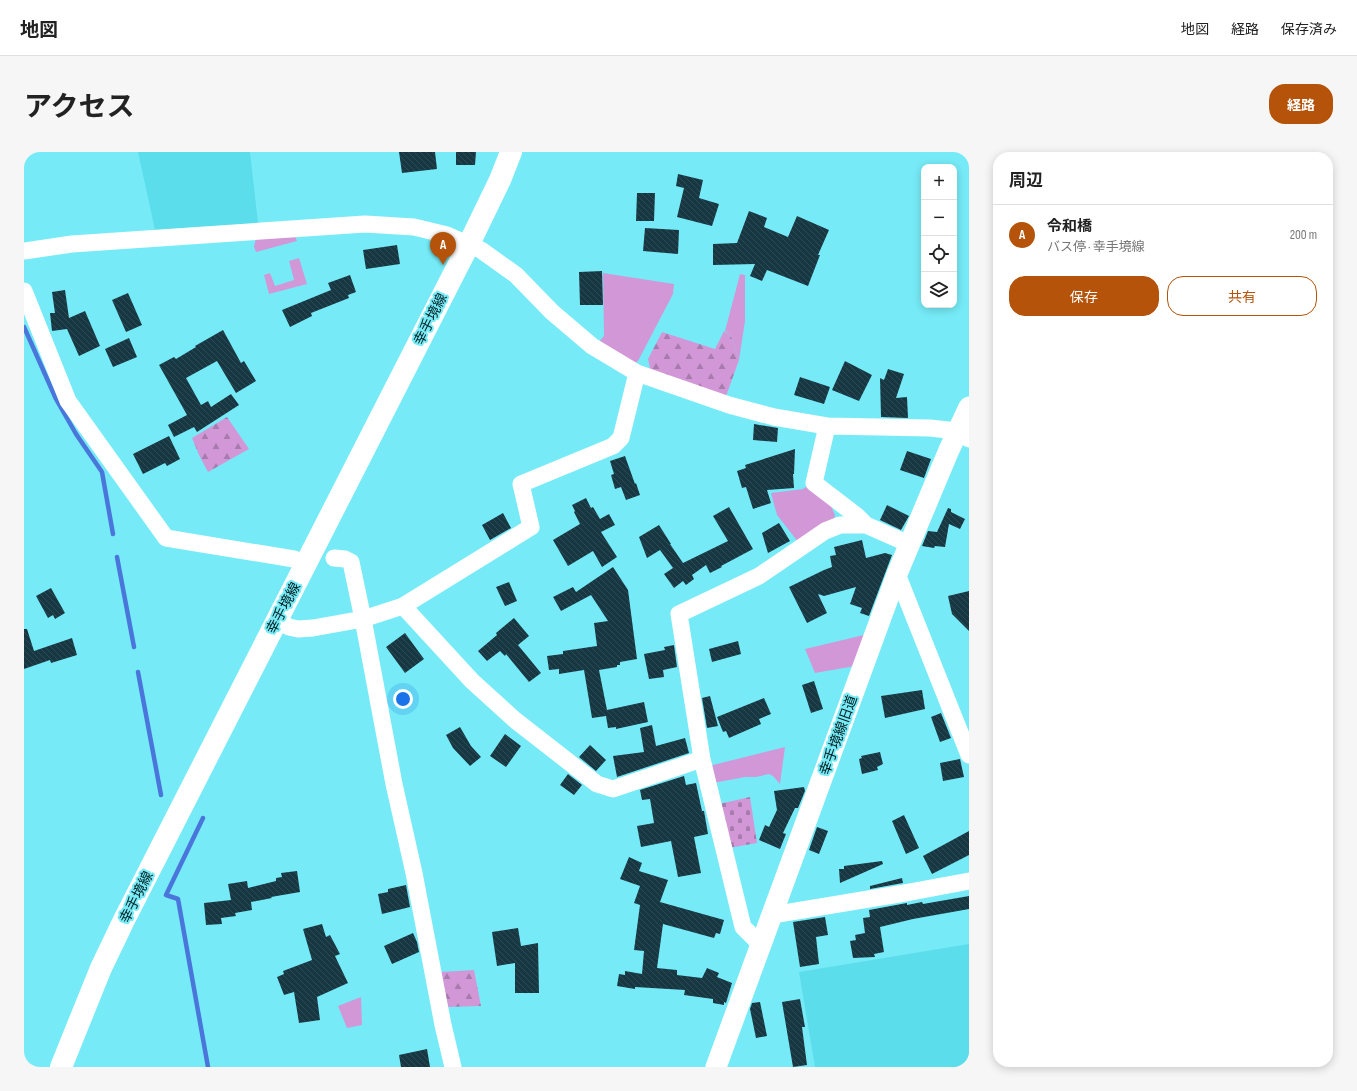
<!DOCTYPE html>
<html lang="ja">
<meta charset="utf-8">
<style>
:root{--surface:#fff;--page:#f6f6f6;--text:#222;--muted:#767676;--line:#e0e0e0;--accent:#b45309}
body{margin:0;font-family:"Sofia Sans Condensed","Noto Sans JP",sans-serif;background:var(--page);color:var(--text)}
.controls{position:absolute;right:12px;top:12px;display:grid;overflow:hidden;border-radius:8px;box-shadow:0 2px 10px #0003}
.controls button{width:36px;height:36px;display:grid;place-items:center;padding:0;border:0;border-bottom:1px solid var(--line);background:var(--surface);color:var(--text);font:20px sans-serif}
.you{position:absolute;left:379px;top:547px;width:14px;height:14px;margin:-10px;border:3px solid #fff;border-radius:50%;background:#1a73e8;box-shadow:0 0 0 6px #1a73e833}
.badge{display:grid;place-items:center;width:26px;height:26px;border-radius:50%;background:var(--accent);color:#fff;font-size:13px;font-weight:700}
.pin{position:absolute;translate:-50% -33px;filter:drop-shadow(0 1px 2px #0008)}
.pin::after{content:'';position:absolute;top:21px;width:14px;height:12px;background:inherit;clip-path:polygon(0 0,100% 0,50% 100%)}
.list{margin:0;padding:0;list-style:none}
h2{display:flex;justify-content:space-between;align-items:center;height:52px;margin:0;padding:0 16px;font-size:17px}
h2 small{font-size:13px;font-weight:400;color:var(--muted)}
.list li{display:grid;grid-template-columns:26px 1fr auto;gap:12px;align-items:center;box-sizing:border-box;height:60px;padding:0 16px;border-top:1px solid var(--line)}
.list b{display:block;font-size:15px;white-space:nowrap}
.list p{margin:0;font-size:13px;white-space:nowrap;color:var(--muted)}
.list em{font-size:13px;font-style:normal;color:var(--muted)}
.actions{display:flex;gap:8px;padding:12px 16px}
.actions a{flex:1;padding:9px 0;border:1px solid var(--accent);border-radius:16px;text-align:center;font-size:14px;color:var(--accent)}
.actions .main{background:var(--accent);color:#fff}
.icon{flex:none;width:22px;height:22px;fill:none;stroke:currentColor;stroke-width:2;stroke-linecap:round;stroke-linejoin:round}
.map{position:relative;flex:none;width:945px;height:915px;overflow:hidden;border-radius:16px}
header{display:flex;align-items:center;gap:24px;box-sizing:border-box;height:56px;padding:0 20px;background:var(--surface);border-bottom:1px solid var(--line)}
header strong{font-size:19px}
nav{display:flex;gap:22px;margin-inline-start:auto;font-size:14px}
.intro{display:flex;align-items:center;justify-content:space-between;box-sizing:border-box;height:96px;padding:0 24px}
h1{margin:0;font-size:28px}
.button{padding:10px 18px;border-radius:16px;background:var(--accent);color:#fff;font-size:14px;font-weight:700}
main{display:flex;gap:24px;padding:0 24px}
aside{flex:1;background:var(--surface);border-radius:16px;box-shadow:0 2px 10px #0003}
.map>svg:first-child{display:block}
.built{fill:#5bddeb}
.green{fill:#d297d7}
.forest{fill:url(#forest-firs)}
.cemetery{fill:url(#cemetery-stones)}
.lines{fill:none;stroke-linecap:round;stroke-linejoin:round}
.stream{stroke:#4a76db;stroke-width:4.5}
.building{fill:url(#building-back-hatch)}
.minor{stroke:#fff;stroke-width:17}
.tertiary{stroke:#fff;stroke-width:21}
.secondary{stroke:#fff;stroke-width:22}
.labels{text-anchor:middle;stroke-width:4;stroke-linejoin:round;paint-order:stroke}
.street-label{font-size:14px;fill:#031d1f;stroke:#76ebf7}
</style>
<header>
<strong>地図</strong>
<nav><a>地図</a><a>経路</a><a>保存済み</a></nav>
</header>
<div class="intro"><h1>アクセス</h1><a class="button">経路</a></div>
<main>
<div class="map">
<svg width="945" height="915" viewBox="0 0 945 915">
<defs>
<pattern id="forest-firs" width="22" height="20" patternUnits="userSpaceOnUse"><rect width="22" height="20" fill="#d297d7"/><path d="M5 1l3.5 6h-7zM16 11l3.5 6h-7z" fill="#a87bae"/></pattern>
<pattern id="cemetery-stones" width="16" height="16" patternUnits="userSpaceOnUse"><rect width="16" height="16" fill="#d297d7"/><path d="M2 7V4a2 2 0 0 1 4 0v3zM10 15v-3a2 2 0 0 1 4 0v3z" fill="#a87bae"/></pattern>
<pattern id="building-back-hatch" width="6" height="6" patternUnits="userSpaceOnUse"><rect width="6" height="6" fill="#173743"/><path d="M-1 5l2 2M0 0l6 6M5-1l2 2" fill="none" stroke="#2e4b55"/></pattern>
</defs>
<rect width="100%" height="100%" fill="#76ebf7"/>
<path class="built" d="M 114,0 L 226,0 L 234,71 L 131,78 Z
M 945,792 L 945,915 L 791,915 L 775,820 Z"/>
<path class="green" d="M 271,84 L 273,89 L 232,100 L 230,95 L 232,86 Z
M 275,106 L 283,132 L 245,142 L 240,123 L 246,121 L 251,134 L 270,128 L 265,109 Z
M 579,121 L 650,132 L 649,142 L 614,209 L 610,212 L 574,191 L 580,184 Z
M 716,122 L 721,123 L 721,169 L 715,208 L 707,184 L 701,179 Z
M 785,333 L 804,347 L 811,363 L 810,367 L 775,391 L 753,363 L 747,341 L 779,337 Z
M 844,482 L 831,514 L 791,521 L 781,497 Z
M 761,595 L 756,632 L 749,624 L 745,622 L 732,625 L 721,625 L 689,631 L 685,614 Z
M 337,845 L 338,873 L 323,876 L 314,854 Z"/>
<path class="forest" d="M 700,179 L 707,184 L 715,208 L 701,247 L 627,221 L 624,207 L 638,180 L 691,197 Z
M 203,265 L 225,297 L 184,320 L 175,303 L 168,286 Z
M 450,818 L 457,854 L 423,855 L 417,820 Z"/>
<path class="cemetery" d="M 726,645 L 733,691 L 705,696 L 695,652 Z"/>
<g class="lines">
<path class="stream" d="M 0,175 L 32,247 L 52,282 L 78,320 L 89,382
M 93,405 L 110,495
M 114,520 L 137,643
M 179,666 L 142,743 L 154,747 L 184,915"/>
</g>
<path class="building" d="M 375,0 L 411,0 L 413,17 L 378,21 Z
M 432,0 L 452,0 L 451,13 L 432,13 Z
M 654,22 L 679,28 L 675,46 L 695,52 L 688,74 L 653,65 L 660,36 L 652,34 Z
M 613,41 L 631,41 L 630,69 L 612,69 Z
M 725,59 L 743,66 L 740,75 L 764,85 L 773,64 L 805,78 L 794,103 L 796,103 L 784,134 L 743,118 L 738,129 L 726,124 L 731,112 L 689,113 L 689,92 L 713,91 Z
M 621,76 L 655,78 L 654,102 L 619,99 Z
M 373,93 L 376,112 L 342,117 L 339,98 Z
M 578,119 L 579,153 L 556,153 L 555,120 Z
M 326,123 L 332,140 L 324,143 L 325,146 L 287,161 L 288,164 L 266,175 L 258,158 L 307,138 L 304,131 Z
M 41,138 L 45,166 L 61,159 L 76,194 L 55,204 L 43,177 L 28,179 L 26,161 L 31,161 L 28,140 Z
M 104,141 L 118,173 L 102,180 L 88,148 Z
M 199,178 L 217,211 L 220,209 L 232,229 L 212,241 L 193,209 L 162,226 L 177,253 L 184,249 L 187,255 L 207,242 L 215,253 L 173,280 L 170,275 L 150,285 L 144,273 L 163,263 L 135,213 L 150,205 L 152,207 L 172,195 L 171,194 Z
M 105,186 L 113,205 L 89,215 L 81,197 Z
M 821,209 L 848,223 L 835,249 L 808,238 Z
M 864,217 L 880,222 L 872,246 L 883,245 L 884,266 L 857,265 L 856,226 L 860,228 Z
M 776,225 L 806,235 L 800,252 L 770,243 Z
M 730,272 L 754,276 L 753,290 L 729,288 Z
M 145,284 L 156,307 L 143,314 L 141,311 L 119,322 L 109,302 Z
M 771,297 L 770,322 L 769,322 L 770,336 L 743,338 L 747,351 L 729,357 L 722,335 L 718,336 L 713,319 L 722,316 L 721,313 Z
M 883,299 L 907,307 L 900,326 L 876,318 Z
M 601,304 L 611,332 L 612,331 L 616,343 L 602,348 L 597,335 L 591,337 L 587,323 L 590,322 L 586,309 Z
M 562,346 L 567,356 L 569,355 L 576,367 L 585,362 L 591,373 L 577,380 L 593,405 L 578,415 L 569,399 L 544,414 L 529,388 L 556,372 L 550,360 L 551,359 L 548,353 Z
M 863,353 L 885,364 L 877,378 L 856,368 Z
M 705,355 L 729,397 L 697,414 L 698,415 L 686,421 L 682,413 L 668,423 L 670,427 L 662,433 L 659,429 L 650,436 L 640,422 L 649,416 L 636,398 L 623,406 L 615,385 L 635,373 L 647,392 L 646,392 L 659,411 L 704,389 L 689,364 Z
M 924,356 L 927,357 L 927,360 L 941,367 L 936,377 L 925,372 L 921,395 L 911,394 L 910,396 L 898,394 L 904,379 L 913,380 Z
M 479,361 L 487,376 L 466,388 L 458,373 Z
M 755,371 L 766,389 L 744,401 L 738,381 Z
M 838,388 L 842,406 L 861,401 L 868,403 L 845,464 L 836,461 L 838,456 L 826,452 L 832,435 L 800,444 L 794,442 L 803,461 L 783,471 L 765,435 L 800,418 L 808,415 L 806,404 L 812,403 L 810,395 Z
M 589,415 L 604,438 L 613,507 L 596,510 L 596,513 L 593,513 L 593,515 L 575,518 L 583,558 L 620,550 L 624,570 L 592,577 L 592,575 L 584,576 L 582,564 L 568,566 L 560,518 L 535,522 L 535,517 L 525,518 L 523,504 L 539,502 L 539,499 L 573,494 L 570,471 L 584,469 L 567,443 L 537,459 L 529,445 L 549,435 L 552,440 Z
M 485,430 L 493,449 L 481,454 L 472,435 Z
M 27,436 L 41,461 L 31,467 L 29,463 L 24,466 L 12,444 Z
M 945,439 L 945,479 L 928,462 L 924,444 Z
M 490,466 L 505,484 L 494,493 L 517,521 L 505,530 L 482,502 L 481,504 L 476,499 L 463,509 L 454,499 L 473,483 L 472,481 Z
M 0,477 L 3,477 L 10,499 L 48,486 L 53,503 L 27,511 L 26,508 L 0,517 Z
M 381,481 L 400,507 L 381,521 L 362,495 Z
M 714,489 L 717,502 L 688,510 L 685,497 Z
M 650,493 L 653,515 L 639,518 L 640,525 L 625,527 L 620,502 L 641,498 L 640,495 Z
M 790,529 L 799,557 L 787,561 L 778,533 Z
M 898,538 L 901,557 L 861,566 L 857,544 Z
M 686,544 L 694,574 L 683,576 L 678,546 Z
M 740,546 L 747,562 L 735,567 L 737,572 L 705,586 L 702,579 L 699,580 L 693,565 Z
M 917,561 L 927,586 L 916,590 L 907,565 Z
M 628,573 L 632,594 L 661,586 L 665,601 L 593,625 L 589,604 L 620,600 L 616,576 Z
M 436,575 L 447,594 L 457,605 L 446,614 L 429,596 L 422,583 Z
M 481,582 L 497,594 L 482,615 L 466,604 Z
M 566,593 L 582,608 L 572,619 L 555,605 Z
M 856,600 L 859,612 L 853,615 L 854,618 L 838,622 L 835,607 L 838,606 L 837,604 Z
M 936,607 L 940,625 L 919,629 L 916,611 Z
M 544,622 L 558,633 L 550,643 L 536,633 Z
M 660,624 L 662,633 L 672,631 L 678,659 L 680,659 L 684,682 L 670,685 L 677,721 L 654,725 L 647,689 L 617,695 L 613,674 L 630,671 L 626,647 L 618,648 L 616,638 Z
M 780,635 L 781,639 L 774,656 L 771,656 L 759,681 L 762,682 L 756,697 L 735,688 L 741,673 L 745,675 L 753,658 L 750,639 Z
M 880,663 L 895,696 L 882,702 L 868,669 Z
M 793,675 L 804,679 L 795,702 L 785,698 Z
M 945,679 L 945,703 L 908,722 L 899,704 Z
M 605,705 L 618,711 L 615,719 L 644,728 L 636,750 L 700,768 L 696,782 L 692,781 L 690,786 L 639,772 L 633,816 L 653,818 L 653,823 L 678,826 L 683,816 L 695,821 L 693,825 L 708,831 L 702,851 L 700,850 L 700,853 L 689,851 L 689,847 L 660,843 L 661,838 L 611,835 L 611,837 L 593,834 L 595,822 L 601,823 L 601,819 L 618,822 L 620,799 L 610,798 L 616,753 L 610,751 L 616,734 L 596,727 Z
M 858,709 L 859,712 L 816,731 L 815,717 L 820,717 L 820,714 Z
M 273,719 L 276,740 L 247,745 L 248,746 L 227,750 L 228,758 L 211,761 L 212,764 L 197,766 L 198,772 L 182,773 L 180,751 L 207,748 L 204,732 L 223,729 L 224,736 L 252,729 L 252,726 L 258,725 L 257,721 Z
M 878,726 L 879,731 L 846,737 L 846,734 Z
M 382,733 L 386,755 L 358,762 L 354,742 L 364,740 L 364,737 Z
M 945,744 L 945,757 L 889,767 L 856,775 L 860,800 L 850,802 L 851,805 L 829,806 L 826,789 L 832,788 L 831,783 L 841,781 L 839,766 L 846,765 L 845,758 L 883,751 L 883,753 L 898,750 L 899,752 Z
M 801,765 L 804,783 L 792,785 L 795,812 L 776,815 L 769,770 Z
M 298,772 L 302,785 L 306,783 L 316,802 L 311,804 L 324,831 L 293,845 L 296,868 L 275,871 L 270,840 L 260,843 L 253,825 L 260,822 L 259,819 L 288,808 L 279,777 Z
M 494,776 L 497,794 L 514,791 L 515,841 L 491,841 L 491,811 L 473,814 L 468,780 Z
M 389,781 L 393,790 L 395,800 L 368,812 L 360,794 Z
M 776,847 L 781,875 L 778,875 L 783,913 L 769,915 L 758,850 Z
M 736,850 L 743,884 L 732,886 L 726,857 L 728,851 Z
M 403,897 L 406,915 L 377,915 L 375,903 Z"/>
<g class="lines">
<path class="minor" d="M 0,99 L 48,92 L 341,72 L 390,75 L 423,83 L 457,98 L 492,123 L 528,160 L 568,194 L 613,221 L 705,253 L 750,265 L 803,274 L 906,276 L 933,279 L 945,287
M 0,139 L 44,249 L 142,386 L 270,407 L 282,411
M 803,274 L 790,331 L 833,364 L 842,373 L 885,392
M 310,406 L 321,407 L 327,410 L 339,467 L 370,632 L 390,721 L 419,873 L 429,915
M 873,422 L 945,603
M 379,454 L 507,375 L 497,332 L 589,294 L 597,286 L 613,221
M 252,468 L 265,475 L 274,477 L 289,476 L 339,467 L 379,454 L 448,529 L 491,568 L 573,632 L 589,637 L 678,607
M 748,763 L 881,741 L 945,729
M 736,792 L 719,775 L 678,607 L 655,462 L 735,424 L 801,379 L 816,373 L 842,373"/>
<path class="tertiary" d="M 692,915 L 873,422 L 925,298 L 945,255"/>
<path class="secondary" d="M 37,915 L 77,816 L 100,768 L 445,92 L 476,28 L 487,0"/>
</g>
<g class="labels">
<g class="street-label">
<text transform="translate(406 167) rotate(-63)" y="5">幸手境線</text>
<text transform="translate(259 456) rotate(-62)" y="5">幸手境線</text>
<text transform="translate(814 583) rotate(-70)" y="5">幸手境線旧道</text>
<text transform="translate(112 745) rotate(-63)" y="5">幸手境線</text>
</g>
</g>
</svg>
<div class="controls">
<button>+</button>
<button>−</button>
<button><svg class="icon" aria-label="locate" viewBox="0 0 24 24"><circle cx="12" cy="12" r="6"/><path d="M12 2v4M12 18v4M2 12h4M18 12h4"/></svg></button>
<button><svg class="icon" aria-label="layers" viewBox="0 0 24 24"><path d="M12 4l9 5-9 5-9-5zM3 14l9 5 9-5"/></svg></button>
</div>
<div class="you"></div>
<div class="pin badge" style="left:419px;top:113px">A</div>
</div>
<aside>
<h2>周辺<small></small></h2>
<ul class="list">
<li><span class="badge">A</span><div><b>令和橋</b><p>バス停 · 幸手境線</p></div><em>200 m</em></li>
</ul>
<div class="actions"><a class="main">保存</a><a>共有</a></div>
</aside>
</main>
